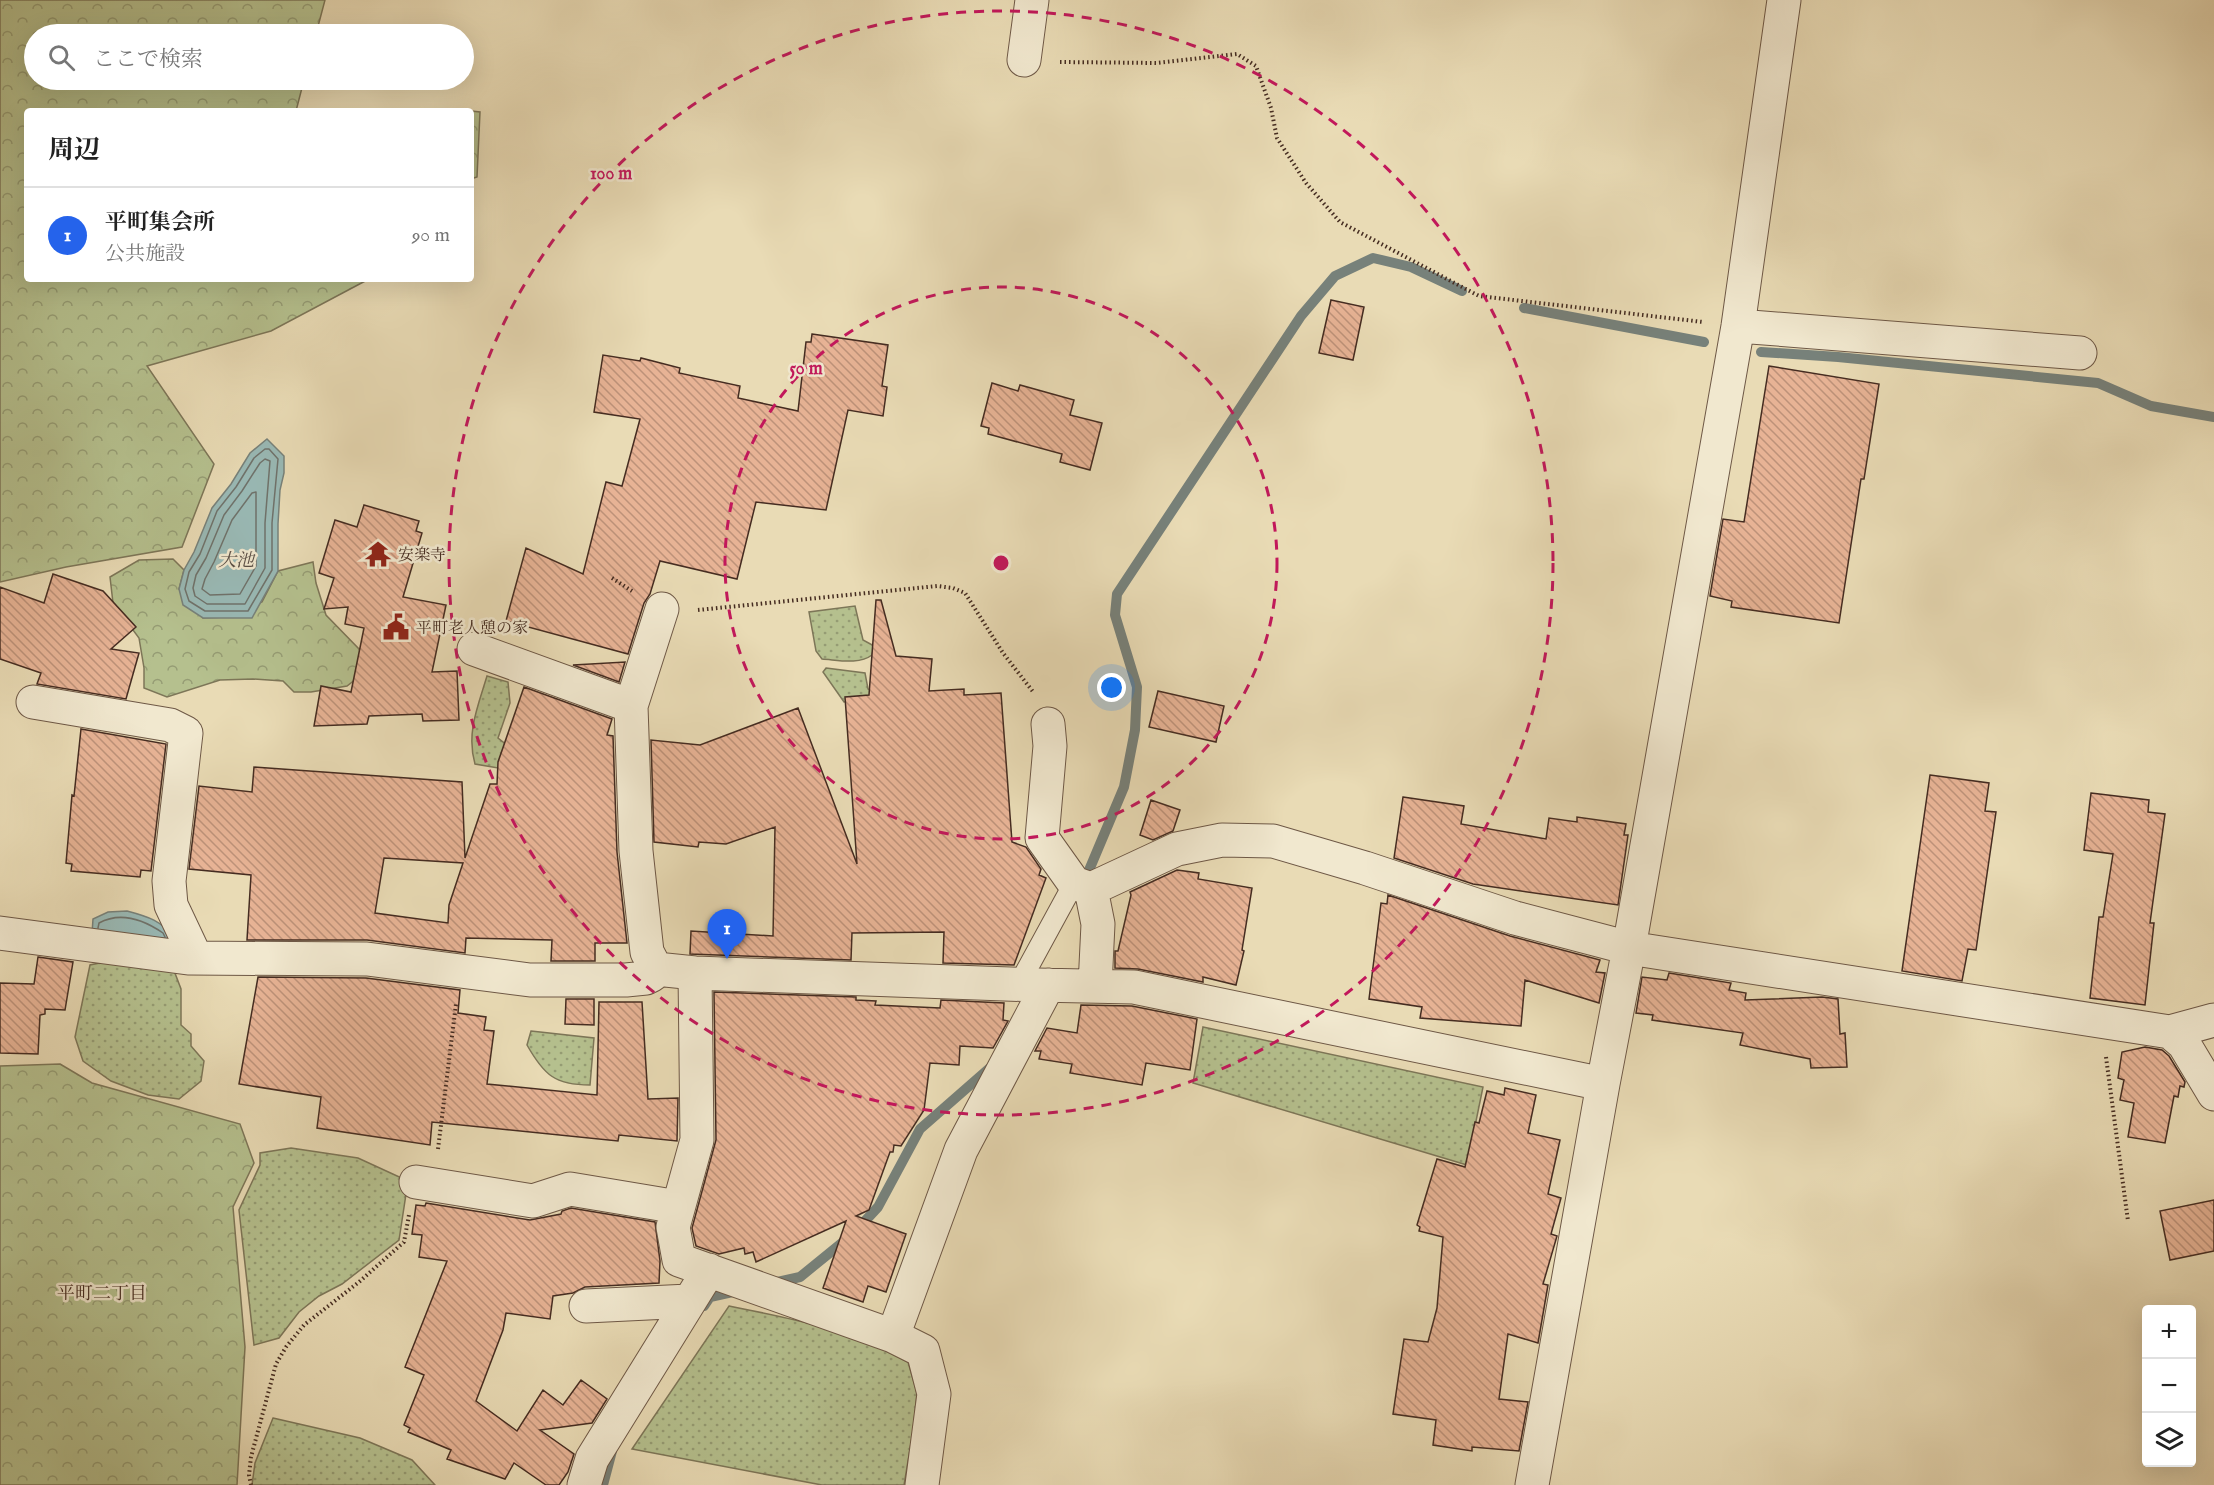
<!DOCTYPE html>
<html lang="ja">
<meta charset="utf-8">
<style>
:root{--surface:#fff;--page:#f2f2f2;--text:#222;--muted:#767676;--line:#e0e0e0;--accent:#2563eb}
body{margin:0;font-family:"IM FELL English","Noto Serif JP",serif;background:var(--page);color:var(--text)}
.controls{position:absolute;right:18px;bottom:18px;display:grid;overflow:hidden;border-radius:6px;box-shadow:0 6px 24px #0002}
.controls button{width:54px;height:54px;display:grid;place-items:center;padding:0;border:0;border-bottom:2px solid var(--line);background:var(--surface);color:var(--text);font:30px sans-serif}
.you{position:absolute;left:1112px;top:688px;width:21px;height:21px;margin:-15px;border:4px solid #fff;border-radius:50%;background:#1a73e8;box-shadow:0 0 0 9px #1a73e833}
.badge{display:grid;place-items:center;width:39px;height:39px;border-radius:50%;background:var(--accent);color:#fff;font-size:20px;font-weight:700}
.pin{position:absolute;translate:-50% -50px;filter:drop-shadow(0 2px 3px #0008)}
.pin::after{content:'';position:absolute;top:32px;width:21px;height:18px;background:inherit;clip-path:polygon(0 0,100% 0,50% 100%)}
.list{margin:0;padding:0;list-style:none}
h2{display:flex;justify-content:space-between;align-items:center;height:78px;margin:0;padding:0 24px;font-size:26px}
h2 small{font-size:20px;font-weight:400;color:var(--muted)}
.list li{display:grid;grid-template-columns:39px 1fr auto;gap:18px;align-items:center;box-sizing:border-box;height:96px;padding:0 24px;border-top:2px solid var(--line)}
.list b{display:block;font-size:22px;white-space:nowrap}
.list p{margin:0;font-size:20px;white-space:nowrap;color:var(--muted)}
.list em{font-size:20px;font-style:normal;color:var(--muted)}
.icon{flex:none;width:33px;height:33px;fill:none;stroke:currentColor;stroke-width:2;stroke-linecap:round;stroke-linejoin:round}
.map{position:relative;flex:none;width:2214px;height:1485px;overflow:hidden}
.search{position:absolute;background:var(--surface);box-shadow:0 6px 24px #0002;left:24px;top:24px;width:450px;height:66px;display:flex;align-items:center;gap:15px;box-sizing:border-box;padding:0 21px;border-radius:33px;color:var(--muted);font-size:22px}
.panel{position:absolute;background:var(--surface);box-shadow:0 6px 24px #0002;left:24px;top:108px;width:450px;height:174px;border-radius:6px}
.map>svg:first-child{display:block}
.grass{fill:url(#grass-dots);stroke:#7d7658;stroke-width:1.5}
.forest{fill:url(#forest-crowns);stroke:#7d7658;stroke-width:1.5}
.water{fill:#99b9b5;stroke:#77817a;stroke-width:1.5}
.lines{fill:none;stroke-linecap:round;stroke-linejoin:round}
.shore{stroke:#6f726b;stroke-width:1.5}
.stream{stroke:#77817a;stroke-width:10}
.building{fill:url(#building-back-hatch);stroke:#452c21;stroke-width:1.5;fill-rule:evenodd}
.service-casing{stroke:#6e5846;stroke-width:22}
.minor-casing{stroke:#6e5846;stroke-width:35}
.path{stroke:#452c21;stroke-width:4;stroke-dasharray:1.5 3;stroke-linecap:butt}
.service{stroke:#f1e8cf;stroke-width:20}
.minor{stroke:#f1e8cf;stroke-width:33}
.ring{fill:none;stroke:#c2185b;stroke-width:3;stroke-dasharray:10 8}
.labels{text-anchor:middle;stroke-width:5;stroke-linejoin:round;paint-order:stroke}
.poi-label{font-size:16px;fill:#452c21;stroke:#f1e8cf;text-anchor:start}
.water-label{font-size:18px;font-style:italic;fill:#5a4f46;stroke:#f1e8cf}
.neighbourhood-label{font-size:18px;fill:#452c21;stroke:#f1e8cf}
.centre{fill:#c2185b;stroke:#f1e8cf;stroke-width:3}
.ring-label{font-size:18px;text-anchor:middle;font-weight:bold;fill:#c2185b;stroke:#f1e8cf;stroke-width:5;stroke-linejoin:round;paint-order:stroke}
</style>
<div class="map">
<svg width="2214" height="1485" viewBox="0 0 2214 1485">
<defs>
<pattern id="grass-dots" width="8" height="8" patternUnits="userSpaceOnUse" patternTransform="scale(1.5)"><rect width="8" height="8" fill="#b5c08e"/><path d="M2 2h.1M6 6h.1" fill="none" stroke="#959c74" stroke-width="1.8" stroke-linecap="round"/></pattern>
<pattern id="forest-crowns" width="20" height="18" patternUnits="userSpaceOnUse" patternTransform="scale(1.5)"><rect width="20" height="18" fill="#b5c08e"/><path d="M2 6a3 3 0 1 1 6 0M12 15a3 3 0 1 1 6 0" fill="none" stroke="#959c74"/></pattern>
<pattern id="building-back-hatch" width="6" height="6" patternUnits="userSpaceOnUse" patternTransform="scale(1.5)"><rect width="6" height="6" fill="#e7b395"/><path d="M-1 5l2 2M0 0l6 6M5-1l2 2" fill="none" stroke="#bd9279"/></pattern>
</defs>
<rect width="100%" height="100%" fill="#e9dbb5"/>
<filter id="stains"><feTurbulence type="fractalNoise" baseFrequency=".00333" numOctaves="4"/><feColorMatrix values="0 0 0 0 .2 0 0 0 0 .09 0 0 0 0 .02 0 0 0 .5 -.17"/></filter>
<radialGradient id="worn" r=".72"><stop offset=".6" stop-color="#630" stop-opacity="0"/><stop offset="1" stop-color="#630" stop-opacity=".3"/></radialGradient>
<path class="grass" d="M 855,606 L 863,640 L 874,646 L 872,655 C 859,665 838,660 822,659 L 816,651 L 809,612 Z
M 826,668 L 865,673 L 868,689 L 876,692 L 879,699 L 844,702 L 823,672 Z
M 487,676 L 508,682 L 510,703 L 498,738 L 512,749 L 504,769 L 475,764 C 466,733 478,706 487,676 Z
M 114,960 L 173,968 L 181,989 L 181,1025 L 191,1034 L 191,1046 L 204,1061 L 201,1081 L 179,1099 L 148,1095 L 111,1081 L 83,1061 L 75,1037 L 90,965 Z
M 1203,1027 L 1483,1087 L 1467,1165 L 1193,1083 Z
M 531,1031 L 594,1038 L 590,1085 C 555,1085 544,1075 527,1045 Z
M 291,1148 L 358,1158 L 408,1181 L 399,1240 L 342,1284 L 319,1296 L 299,1312 L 279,1338 L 254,1345 L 239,1210 L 260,1165 L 260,1153 Z
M 729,1306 C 794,1319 849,1329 908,1362 L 917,1393 L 913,1431 L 904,1485 L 822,1485 L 632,1449 Z
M 273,1418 L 360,1438 L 412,1460 L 435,1485 L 252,1485 L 255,1463 Z"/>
<path class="forest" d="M 0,0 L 325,0 L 316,34 L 34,34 L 34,80 L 304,80 L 296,111 L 27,111 L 27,279 L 369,279 L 271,331 L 147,366 L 214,464 L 182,547 L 66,567 L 0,582 Z
M 471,111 L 480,112 L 477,177 L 471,179 Z
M 173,559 L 184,570 L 179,589 L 203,618 L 226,617 L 262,602 L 278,571 L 313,562 L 316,583 L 326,615 L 359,649 L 370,668 L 347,686 L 311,692 L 294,692 L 283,681 L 253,679 L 220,680 L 167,697 L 144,688 L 144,668 L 139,638 L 113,603 L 110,577 L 139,560 Z
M 60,1064 L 92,1083 L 240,1124 L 254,1163 L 233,1207 L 245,1347 L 237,1485 L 0,1485 L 0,1066 Z"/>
<path class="water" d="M 267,439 L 284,456 L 284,473 L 280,490 L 278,524 L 278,571 L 252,618 L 203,618 L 183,605 L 179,589 L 184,570 L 194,552 L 212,508 L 231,484 L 250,453 Z
M 127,911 C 146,916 164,921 174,939 L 92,934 L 93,919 L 108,912 Z"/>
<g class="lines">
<path class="shore" d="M 265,449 L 269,449 L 278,459 L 272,523 L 272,570 L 248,611 L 205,611 L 189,601 L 185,589 L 189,572 L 200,554 L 217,511 L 236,487 L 254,458 Z
M 265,459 L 270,461 L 265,523 L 265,568 L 245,604 L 207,604 L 195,596 L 193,588 L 196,575 L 206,558 L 224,515 L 242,491 L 260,463 Z
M 256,492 L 256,566 L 240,594 L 210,595 L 202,589 L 205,579 L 214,562 L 232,520 L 252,493 Z
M 98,928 L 99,923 C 121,911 144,920 163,933 L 165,937"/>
<path class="stream" d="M 1524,308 L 1704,342
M 1761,352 L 1838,357 L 2098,383 L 2151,406 L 2214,417
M 1087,875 L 1124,787 L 1135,730 L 1137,687 L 1115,615 L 1117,594 L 1301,316 L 1335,276 L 1373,258 L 1411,267 L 1462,291
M 773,1283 L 800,1277 L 853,1234 L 878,1207 L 920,1129 L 992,1066
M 704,1306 L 710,1297 L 737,1291
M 603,1485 L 612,1451"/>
</g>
<path class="building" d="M 1331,300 L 1364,307 L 1353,360 L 1319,353 Z
M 812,334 L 888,345 L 882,386 L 887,387 L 883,416 L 848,410 L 826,510 L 756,502 L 737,579 L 660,561 L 650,594 L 644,603 L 628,654 L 506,621 L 526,548 L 583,574 L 606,482 L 622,486 L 640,419 L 594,412 L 603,355 L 640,361 L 641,358 L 680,368 L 679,373 L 740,386 L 738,398 L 798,411 L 806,342 L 811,342 Z
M 1769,366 L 1879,384 L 1864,479 L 1861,479 L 1839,623 L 1731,607 L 1732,601 L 1710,596 L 1723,519 L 1744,522 Z
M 992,383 L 1018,391 L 1020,385 L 1074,400 L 1070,415 L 1102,423 L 1090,470 L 1060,462 L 1062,454 L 988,434 L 989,428 L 981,426 Z
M 364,505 L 419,521 L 416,531 L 422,533 L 403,597 L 446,605 L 432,672 L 457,671 L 459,720 L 423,721 L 422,714 L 369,716 L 367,724 L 314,726 L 321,686 L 351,692 L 364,628 L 345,624 L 348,607 L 324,609 L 334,578 L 319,573 L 335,520 L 357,527 Z
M 53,574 L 103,591 L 136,627 L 111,649 L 139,653 L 126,699 L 37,684 L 41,673 L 0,659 L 0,587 L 44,603 Z
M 876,600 L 881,600 L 896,656 L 932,659 L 929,691 L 964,689 L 964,695 L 1001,693 L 1012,842 L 1026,847 L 1041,869 L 1039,875 L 1046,878 L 1014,965 L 943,963 L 944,932 L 852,933 L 851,960 L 690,954 L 691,931 L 773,936 L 775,827 L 726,844 L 699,842 L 698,847 L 654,842 L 651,740 L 700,745 L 798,708 L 857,864 L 845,697 L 869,695 Z
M 625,662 L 619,682 L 573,665 Z
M 524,687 L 612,719 L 607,735 L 613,736 L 617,852 L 627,943 L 595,943 L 595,961 L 551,961 L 552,940 L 466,938 L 465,953 L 367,940 L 247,940 L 251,875 L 189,869 L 199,786 L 252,792 L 254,767 L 462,782 L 465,858 L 490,784 L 497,784 L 498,762 ZM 384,858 L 463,863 L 449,905 L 448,923 L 375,913 Z
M 1158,691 L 1224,706 L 1216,742 L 1149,727 Z
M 81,729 L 166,744 L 151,871 L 141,870 L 140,877 L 71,871 L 72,864 L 66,863 L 72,795 L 74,796 Z
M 1930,775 L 1989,783 L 1985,811 L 1996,812 L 1976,950 L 1968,949 L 1962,981 L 1902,971 Z
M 2091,793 L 2149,800 L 2148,812 L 2165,814 L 2150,923 L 2154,923 L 2145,1005 L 2090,998 L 2099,917 L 2103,917 L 2113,854 L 2084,850 Z
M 1403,797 L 1464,806 L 1461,824 L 1546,839 L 1549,818 L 1577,822 L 1577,817 L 1626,824 L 1624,835 L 1628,835 L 1618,905 L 1473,884 L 1394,858 Z
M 1151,800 L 1180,810 L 1173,831 L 1153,840 L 1140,835 Z
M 1177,870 L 1199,873 L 1198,879 L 1252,888 L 1242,950 L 1244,951 L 1236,985 L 1203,977 L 1203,982 L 1138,969 L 1115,968 L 1115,951 L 1118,951 L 1131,895 L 1130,892 Z
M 1388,895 L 1510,936 L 1600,960 L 1596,972 L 1605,973 L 1599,1003 L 1525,980 L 1521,1026 L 1420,1018 L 1422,1007 L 1369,999 L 1381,903 L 1387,904 Z
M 38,957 L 73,962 L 65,1010 L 45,1009 L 45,1014 L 40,1015 L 38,1054 L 0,1053 L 0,983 L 34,984 Z
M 1669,973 L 1731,983 L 1729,990 L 1746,993 L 1745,1000 L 1822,997 L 1838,999 L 1840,1034 L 1845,1033 L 1847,1067 L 1811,1068 L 1810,1059 L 1740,1045 L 1743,1033 L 1652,1020 L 1653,1015 L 1636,1013 L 1642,977 L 1667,980 Z
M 258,977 L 366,978 L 460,990 L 458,1013 L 486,1017 L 484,1030 L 494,1031 L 487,1084 L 597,1095 L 599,1002 L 642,1002 L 648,1099 L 678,1098 L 677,1141 L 619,1135 L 618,1141 L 432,1122 L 430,1145 L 317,1128 L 321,1097 L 239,1084 Z
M 714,992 L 856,997 L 856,1000 L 876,1001 L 875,1005 L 940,1008 L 941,1000 L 1004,1003 L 1003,1020 L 1008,1021 L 993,1048 L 960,1046 L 959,1065 L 930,1063 L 924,1110 L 901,1146 L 894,1145 L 893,1152 L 890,1152 L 869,1210 L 856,1216 L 906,1234 L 886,1292 L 868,1286 L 863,1302 L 823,1288 L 846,1221 L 756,1262 L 753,1252 L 745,1254 L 744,1248 L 719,1254 L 696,1246 L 692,1228 L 716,1140 Z
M 566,999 L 594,999 L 594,1025 L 565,1024 Z
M 1081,1005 L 1132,1006 L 1197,1019 L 1190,1070 L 1146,1063 L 1142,1085 L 1070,1073 L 1072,1064 L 1039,1059 L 1041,1051 L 1035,1051 L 1047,1028 L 1077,1033 Z
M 2145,1047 L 2162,1050 L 2169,1056 L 2185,1082 L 2184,1087 L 2180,1086 L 2178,1097 L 2174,1096 L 2165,1143 L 2128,1137 L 2134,1103 L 2120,1100 L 2124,1080 L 2118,1078 L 2122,1052 Z
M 1505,1088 L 1536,1095 L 1528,1133 L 1560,1140 L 1548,1194 L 1561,1198 L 1551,1234 L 1557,1236 L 1543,1284 L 1548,1285 L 1538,1343 L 1508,1334 L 1499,1399 L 1528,1402 L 1519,1451 L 1472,1447 L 1472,1451 L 1433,1445 L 1436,1420 L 1393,1414 L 1404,1339 L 1428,1342 L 1437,1308 L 1443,1237 L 1419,1231 L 1420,1227 L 1417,1225 L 1437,1159 L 1465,1167 L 1475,1122 L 1479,1123 L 1487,1091 L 1504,1095 Z
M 2214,1200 L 2214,1251 L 2170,1260 L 2160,1211 Z
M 426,1203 L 530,1220 L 561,1214 L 562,1211 L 571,1208 L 655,1222 L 660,1261 L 659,1283 L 585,1287 L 573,1293 L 553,1296 L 550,1319 L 506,1313 L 503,1330 L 476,1401 L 517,1431 L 543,1390 L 563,1405 L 581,1380 L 607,1399 L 592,1423 L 540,1430 L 574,1454 L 568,1472 L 559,1485 L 546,1485 L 514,1463 L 505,1479 L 447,1459 L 451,1450 L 408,1432 L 410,1428 L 404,1425 L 424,1375 L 405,1367 L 447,1261 L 419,1257 L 422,1235 L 412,1234 L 416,1205 L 425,1206 Z"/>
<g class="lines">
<g class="service-casing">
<path id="service" d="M 1019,984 L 1074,883"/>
</g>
<g class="minor-casing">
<path id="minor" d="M 1024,60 L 1032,0
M 1738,326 L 2080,353
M 662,609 L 631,706 L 636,851 L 647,952 L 656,969 L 695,973 L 1036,985 L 1134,987 L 1603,1084
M 474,649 L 631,706
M 33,702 L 170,725 L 186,733 L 169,881 L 171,905 L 196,958
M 1048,724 L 1050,746 L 1042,838 L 1074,883 L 1091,889 L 1177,849 L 1222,840 L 1273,841 L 1365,868 L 1515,918 L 1629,948 L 2170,1032 L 2214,1020
M 1091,889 L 1098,924 L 1095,986
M 0,933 L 188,958 L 367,959 L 530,980 L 626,980 L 646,978 L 652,975 L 656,969
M 695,973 L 697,1140 L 673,1227 L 679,1260 L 893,1336 L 923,1351 L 934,1394 L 922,1485
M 2170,1032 L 2184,1044 L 2214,1094
M 416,1182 L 533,1201 L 570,1189 L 678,1207
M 586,1306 L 689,1301
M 893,1336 L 961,1150 L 1048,985
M 584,1485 L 592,1459 L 709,1270
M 1532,1485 L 1603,1084 L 1629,948 L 1738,326 L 1784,0"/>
</g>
<path class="path" d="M 1060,62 L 1157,63 L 1237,54 L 1256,66 L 1271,108 L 1277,138 L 1306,183 L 1340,222 L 1479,296 L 1703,322
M 612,578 L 632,591
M 698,610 L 937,586 L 953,588 L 965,593 L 1003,653 L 1034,693
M 2106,1057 L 2128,1221
M 438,1149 L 456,1004
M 251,1485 L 249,1475 L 251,1457 L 276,1364 L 286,1347 L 304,1325 L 359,1282 L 404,1242 L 409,1215"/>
<use href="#service" class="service"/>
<use href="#minor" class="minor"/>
</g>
<g class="ring">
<circle cx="1001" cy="563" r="276"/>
<circle cx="1001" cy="563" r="552"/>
</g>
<defs>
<g id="temple-bare" transform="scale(2.07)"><path d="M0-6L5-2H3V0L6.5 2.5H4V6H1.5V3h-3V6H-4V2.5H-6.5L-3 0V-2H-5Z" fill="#8f2418" stroke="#f1e8cf" stroke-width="2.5" paint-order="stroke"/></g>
<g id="civic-bare" transform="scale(2.07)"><path d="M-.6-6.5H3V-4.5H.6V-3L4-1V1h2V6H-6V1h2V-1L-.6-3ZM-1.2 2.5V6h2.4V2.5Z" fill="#8f2418" stroke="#f1e8cf" stroke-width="2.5" paint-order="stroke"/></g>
</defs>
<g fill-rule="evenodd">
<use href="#temple-bare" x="378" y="554"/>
<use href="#civic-bare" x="396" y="627"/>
</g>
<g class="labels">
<g class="poi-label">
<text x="398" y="560">安楽寺</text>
<text x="416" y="633">平町老人憩の家</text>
</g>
<g class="water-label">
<text x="236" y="566">大池</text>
</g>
<g class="neighbourhood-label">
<text x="102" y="1299">平町二丁目</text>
</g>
</g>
<circle cx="1001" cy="563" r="9" class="centre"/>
<g class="ring-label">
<text x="611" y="179">100 m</text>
<text x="806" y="374">50 m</text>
</g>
<rect width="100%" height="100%" filter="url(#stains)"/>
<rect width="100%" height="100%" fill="url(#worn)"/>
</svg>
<div class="controls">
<button>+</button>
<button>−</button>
<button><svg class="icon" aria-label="layers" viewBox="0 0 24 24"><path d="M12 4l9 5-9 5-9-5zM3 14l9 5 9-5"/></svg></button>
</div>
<div class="you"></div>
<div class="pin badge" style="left:727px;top:959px">1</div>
<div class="search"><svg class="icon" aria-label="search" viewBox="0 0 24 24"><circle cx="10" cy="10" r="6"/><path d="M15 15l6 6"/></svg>ここで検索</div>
<section class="panel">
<h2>周辺<small></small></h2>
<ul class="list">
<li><span class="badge">1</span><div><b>平町集会所</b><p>公共施設</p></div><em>90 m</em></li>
</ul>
</section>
</div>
